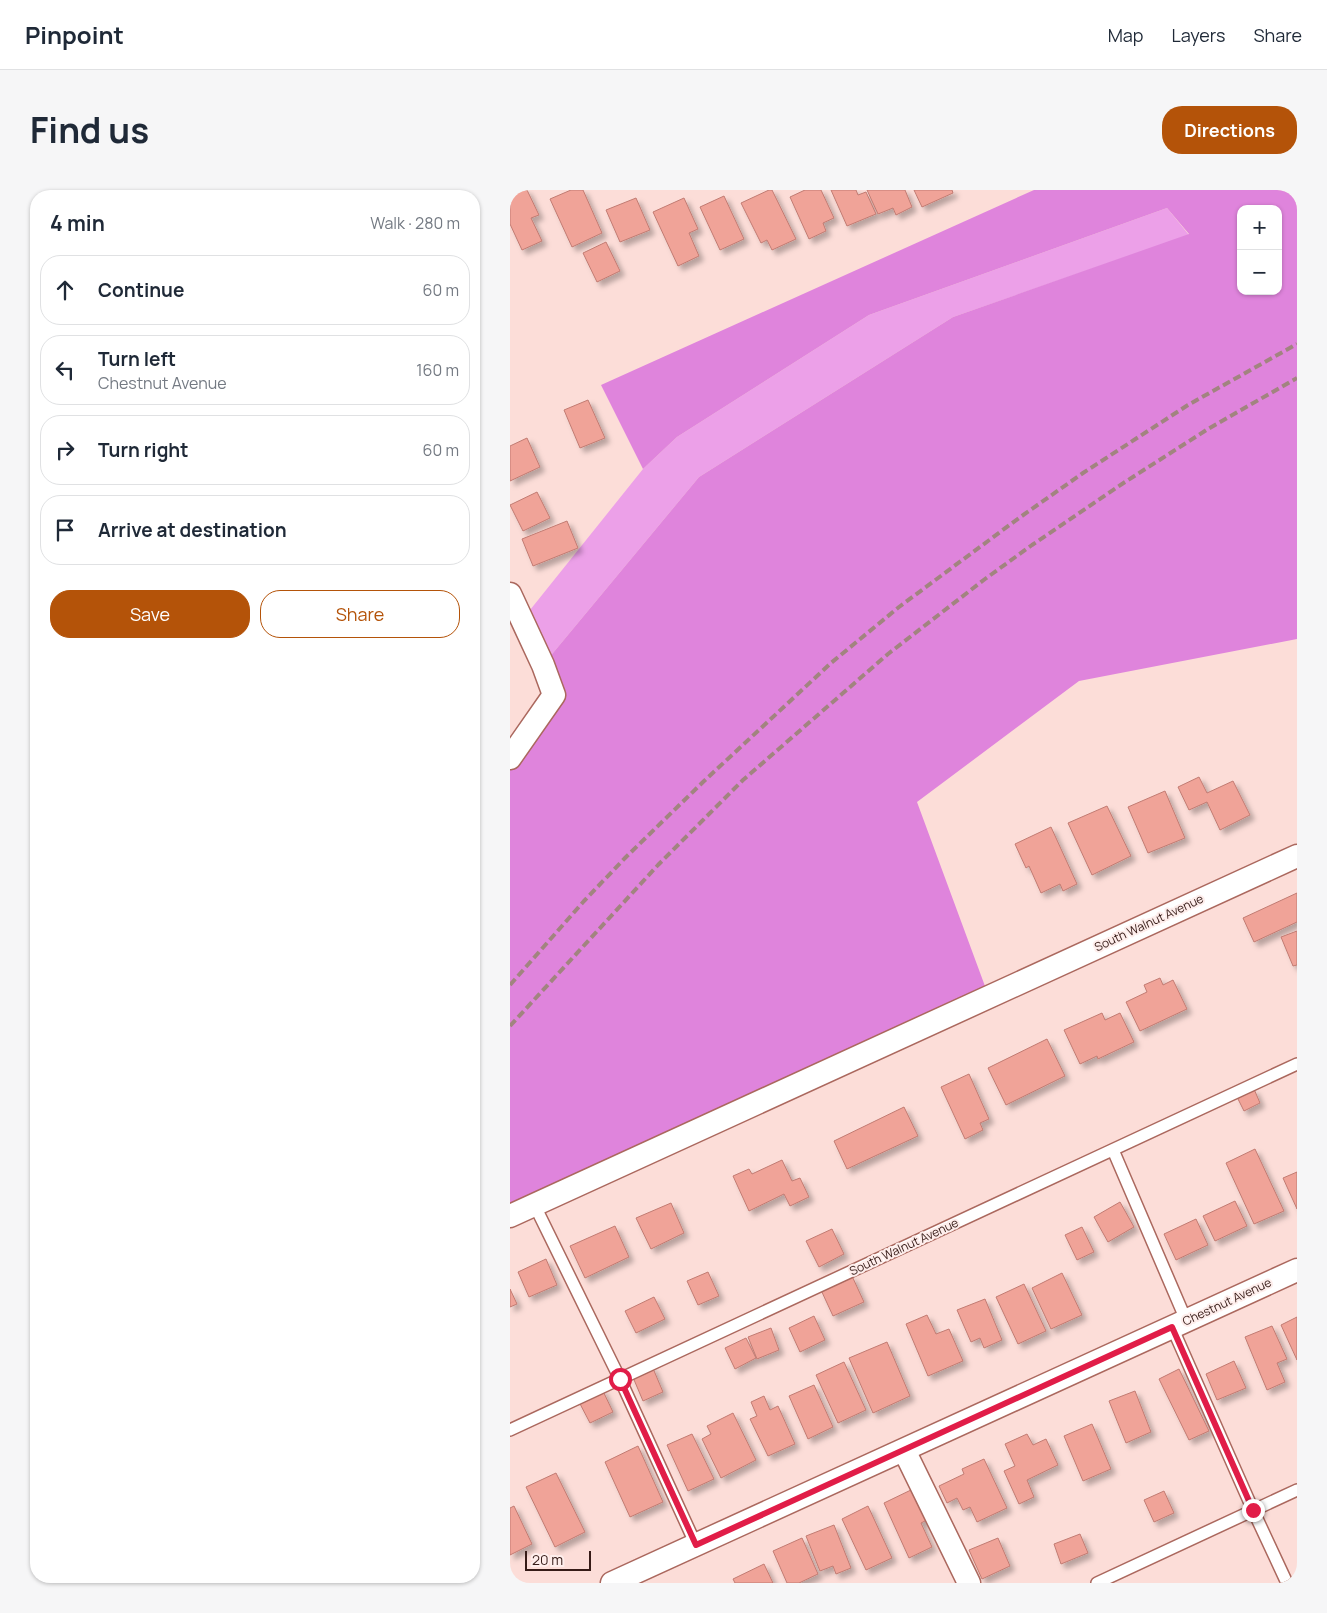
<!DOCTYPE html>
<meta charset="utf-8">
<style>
:root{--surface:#fff;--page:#f6f6f7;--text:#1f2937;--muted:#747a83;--line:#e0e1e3;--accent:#b45309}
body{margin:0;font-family:Manrope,sans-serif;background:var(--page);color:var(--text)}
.controls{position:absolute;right:15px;top:15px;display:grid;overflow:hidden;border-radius:10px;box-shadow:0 1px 4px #0004}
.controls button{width:45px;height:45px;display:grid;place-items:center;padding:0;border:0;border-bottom:1px solid var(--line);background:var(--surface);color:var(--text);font:25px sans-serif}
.scale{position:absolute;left:15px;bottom:12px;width:66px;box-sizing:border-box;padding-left:5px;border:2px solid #361b17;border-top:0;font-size:14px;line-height:18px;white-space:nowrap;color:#361b17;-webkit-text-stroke:4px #feeeec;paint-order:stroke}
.stop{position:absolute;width:15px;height:15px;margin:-11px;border:4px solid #e11d48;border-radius:50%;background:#fff}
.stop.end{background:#e11d48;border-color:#fff;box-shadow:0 1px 5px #0008}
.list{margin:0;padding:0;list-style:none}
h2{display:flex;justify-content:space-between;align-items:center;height:65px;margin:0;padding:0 20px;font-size:21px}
h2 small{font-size:16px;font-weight:400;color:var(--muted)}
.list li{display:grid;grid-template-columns:32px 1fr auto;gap:15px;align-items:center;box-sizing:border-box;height:70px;margin:0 10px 10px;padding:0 10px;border:1px solid var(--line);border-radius:20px}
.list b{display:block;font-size:19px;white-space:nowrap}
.list p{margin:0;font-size:16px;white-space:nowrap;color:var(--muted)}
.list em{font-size:16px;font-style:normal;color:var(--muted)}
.actions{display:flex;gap:10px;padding:15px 20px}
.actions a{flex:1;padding:11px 0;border:1px solid var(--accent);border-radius:20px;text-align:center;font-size:18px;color:var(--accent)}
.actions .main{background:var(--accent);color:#fff}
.icon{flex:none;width:28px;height:28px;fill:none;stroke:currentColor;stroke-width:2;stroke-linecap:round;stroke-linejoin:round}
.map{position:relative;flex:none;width:787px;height:1393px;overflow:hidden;border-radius:20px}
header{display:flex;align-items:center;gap:30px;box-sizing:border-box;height:70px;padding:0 25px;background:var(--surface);border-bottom:1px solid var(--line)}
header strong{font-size:24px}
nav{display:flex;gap:28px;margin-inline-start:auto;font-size:18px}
.intro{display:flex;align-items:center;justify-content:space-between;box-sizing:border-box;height:120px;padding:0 30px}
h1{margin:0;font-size:35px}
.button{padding:12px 22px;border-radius:20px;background:var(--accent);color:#fff;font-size:18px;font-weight:700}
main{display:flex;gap:30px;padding:0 30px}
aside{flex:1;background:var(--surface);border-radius:20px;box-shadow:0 1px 4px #0004}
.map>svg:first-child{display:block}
.green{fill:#eca0e8}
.forest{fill:#df84dc;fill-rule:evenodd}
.building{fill:#f0a398;stroke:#c17b72;filter:url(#shadow)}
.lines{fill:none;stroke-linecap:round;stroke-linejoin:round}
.service-casing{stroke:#ab685e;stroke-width:14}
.minor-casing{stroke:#ab685e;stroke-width:25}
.service{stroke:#fff;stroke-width:11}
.minor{stroke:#fff;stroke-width:22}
.rail{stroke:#a1847f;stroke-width:4;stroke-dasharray:8 4;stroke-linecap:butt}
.route{stroke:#e11d48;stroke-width:6}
.labels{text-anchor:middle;stroke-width:4;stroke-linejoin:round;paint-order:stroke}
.street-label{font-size:12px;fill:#361b17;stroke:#feeeec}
</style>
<header>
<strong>Pinpoint</strong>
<nav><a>Map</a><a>Layers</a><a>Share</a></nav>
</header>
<div class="intro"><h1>Find us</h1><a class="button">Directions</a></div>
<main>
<aside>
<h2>4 min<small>Walk · 280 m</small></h2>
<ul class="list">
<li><svg class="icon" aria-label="ahead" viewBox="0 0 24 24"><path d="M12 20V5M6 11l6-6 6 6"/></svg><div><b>Continue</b></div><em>60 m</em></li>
<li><svg class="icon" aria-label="left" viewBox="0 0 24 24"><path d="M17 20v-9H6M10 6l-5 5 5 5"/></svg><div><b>Turn left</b><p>Chestnut Avenue</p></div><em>160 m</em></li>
<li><svg class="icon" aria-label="right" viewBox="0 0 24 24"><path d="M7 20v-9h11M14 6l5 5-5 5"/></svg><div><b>Turn right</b></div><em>60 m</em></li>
<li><svg class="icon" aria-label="arrive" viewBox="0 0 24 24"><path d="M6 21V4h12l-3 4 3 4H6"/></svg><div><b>Arrive at destination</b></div></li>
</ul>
<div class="actions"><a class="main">Save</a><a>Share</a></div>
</aside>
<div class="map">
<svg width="787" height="1393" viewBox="0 0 787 1393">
<defs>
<filter id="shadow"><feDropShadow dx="4.5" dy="4.5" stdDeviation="2.5" flood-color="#0004"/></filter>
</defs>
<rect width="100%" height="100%" fill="#fcddd8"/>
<path class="green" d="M 657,18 L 679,45 L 443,127 L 189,287 L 33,475 L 12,430 L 133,279 L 167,247 L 359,125 Z"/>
<path class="forest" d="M 524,0 L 787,0 L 787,449 L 569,491 L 407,612 L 479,807 L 0,1026 L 0,568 L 44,505 L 33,475 L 189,287 L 443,127 L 679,44 L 657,18 L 359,125 L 167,247 L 133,279 L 91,195 ZM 731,19 L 768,19 L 768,101 L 731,101 Z"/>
<path class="building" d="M 2,0 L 17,0 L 29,25 L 21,28 L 32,51 L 12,60 L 0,34 L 0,1 Z
M 61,0 L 73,0 L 92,43 L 62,57 L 40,9 Z
M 259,0 L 262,0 L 286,49 L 262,60 L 257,50 L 251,53 L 231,13 Z
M 295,0 L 311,0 L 324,28 L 313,33 L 316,41 L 299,49 L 280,7 Z
M 321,0 L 346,0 L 348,5 L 356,2 L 366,24 L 337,36 Z
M 357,0 L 395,0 L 402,17 L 386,25 L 383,18 L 368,24 Z
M 404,0 L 442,0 L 443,3 L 412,17 Z
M 214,6 L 234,49 L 210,60 L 190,17 Z
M 126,8 L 140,40 L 110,52 L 96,20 Z
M 174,8 L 188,39 L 179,43 L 189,66 L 168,76 L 143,22 Z
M 96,52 L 110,81 L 87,92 L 73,63 Z
M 78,210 L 95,248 L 70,258 L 54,220 Z
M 17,248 L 30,277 L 0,291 L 0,256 Z
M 27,302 L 40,328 L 13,341 L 0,315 Z
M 57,331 L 68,358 L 23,376 L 12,349 Z
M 689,587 L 697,603 L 723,591 L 740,625 L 710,640 L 697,612 L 679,620 L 668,597 Z
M 655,601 L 675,648 L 638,663 L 618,617 Z
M 597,616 L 621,666 L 582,685 L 558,633 Z
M 541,637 L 567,694 L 553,701 L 550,694 L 531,703 L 519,676 L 516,678 L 505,654 Z
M 787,703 L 787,732 L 744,752 L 733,728 Z
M 787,741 L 787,775 L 783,776 L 771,747 Z
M 650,788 L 653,795 L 663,790 L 677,819 L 630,841 L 616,812 L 637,802 L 634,795 Z
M 592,823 L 595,830 L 610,823 L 624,852 L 588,869 L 587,866 L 570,874 L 554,840 Z
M 537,849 L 555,886 L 496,915 L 478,878 Z
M 459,884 L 479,929 L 470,933 L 473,940 L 455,949 L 431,897 Z
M 744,899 L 750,913 L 734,921 L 727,907 Z
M 394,917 L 408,946 L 337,979 L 324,951 Z
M 745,959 L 774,1021 L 744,1034 L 716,973 Z
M 272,970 L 282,991 L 290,988 L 299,1007 L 280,1016 L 274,1004 L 239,1021 L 223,986 L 239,979 L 242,984 Z
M 787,982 L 787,1019 L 773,988 Z
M 725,1011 L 737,1036 L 705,1051 L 693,1026 Z
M 610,1012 L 624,1037 L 598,1052 L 584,1027 Z
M 161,1013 L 174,1043 L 141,1059 L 126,1028 Z
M 686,1029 L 698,1055 L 666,1070 L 654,1044 Z
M 105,1036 L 119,1067 L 75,1088 L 60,1056 Z
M 572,1037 L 584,1062 L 567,1070 L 555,1045 Z
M 322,1039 L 334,1064 L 309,1077 L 296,1051 Z
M 36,1069 L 47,1095 L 19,1107 L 8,1082 Z
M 198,1082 L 209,1106 L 188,1115 L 177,1091 Z
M 552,1083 L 572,1125 L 541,1139 L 522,1098 Z
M 342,1086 L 354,1112 L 323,1126 L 311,1100 Z
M 514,1094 L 536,1141 L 508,1154 L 486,1107 Z
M 0,1099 L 7,1114 L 0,1117 Z
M 144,1107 L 155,1129 L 126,1143 L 115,1121 Z
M 475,1109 L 492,1150 L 474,1158 L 470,1148 L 461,1152 L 447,1120 Z
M 417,1125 L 426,1144 L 439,1139 L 453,1171 L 418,1186 L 396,1134 Z
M 304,1126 L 315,1150 L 290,1162 L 279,1138 Z
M 787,1127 L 787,1170 L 771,1135 Z
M 762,1136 L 777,1169 L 767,1173 L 775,1192 L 757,1200 L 735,1147 Z
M 261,1138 L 269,1160 L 247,1169 L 238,1147 Z
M 236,1148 L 246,1168 L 225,1179 L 215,1158 Z
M 377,1152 L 400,1206 L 363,1223 L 339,1168 Z
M 724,1171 L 736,1198 L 707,1210 L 696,1184 Z
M 334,1172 L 356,1220 L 328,1233 L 306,1185 Z
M 142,1176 L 153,1202 L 133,1211 L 122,1185 Z
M 669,1179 L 699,1241 L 679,1250 L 649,1189 Z
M 304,1195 L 323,1237 L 298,1249 L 279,1206 Z
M 92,1199 L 103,1222 L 80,1233 L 68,1210 Z
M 625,1201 L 641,1242 L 616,1253 L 599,1211 Z
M 254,1206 L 260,1220 L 268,1216 L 285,1254 L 258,1266 L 240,1229 L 247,1226 L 241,1212 Z
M 223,1223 L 246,1270 L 211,1288 L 192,1249 L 201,1244 L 197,1236 Z
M 582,1234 L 601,1279 L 573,1291 L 554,1246 Z
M 182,1244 L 204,1289 L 178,1301 L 157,1255 Z
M 517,1244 L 523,1255 L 536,1249 L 548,1275 L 517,1290 L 524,1307 L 509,1314 L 494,1281 L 505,1276 L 495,1254 Z
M 128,1256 L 153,1312 L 120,1327 L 95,1272 Z
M 474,1269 L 497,1318 L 467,1332 L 460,1317 L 453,1320 L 447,1308 L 437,1313 L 429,1296 L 454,1284 L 452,1279 Z
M 46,1283 L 75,1342 L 45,1357 L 16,1297 Z
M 403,1299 L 417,1330 L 411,1333 L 422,1357 L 399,1368 L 374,1313 Z
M 654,1301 L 664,1323 L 644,1332 L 634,1310 Z
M 4,1316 L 22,1354 L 0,1365 L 0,1318 Z
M 358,1316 L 382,1368 L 356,1380 L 332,1329 Z
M 324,1335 L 341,1378 L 326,1384 L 323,1376 L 310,1381 L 296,1346 Z
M 570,1344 L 578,1363 L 551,1374 L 544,1354 Z
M 292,1348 L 308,1384 L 289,1393 L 277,1393 L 263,1361 Z
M 488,1348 L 500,1376 L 472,1389 L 459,1360 Z
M 254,1374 L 263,1393 L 225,1393 L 223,1389 Z"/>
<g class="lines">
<g class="service-casing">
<path id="service" d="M 603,960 L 676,1130
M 24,1014 L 110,1189 L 186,1355
M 662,1137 L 743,1320 L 777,1393
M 0,1240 L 787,874
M 587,1393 L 787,1300"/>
</g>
<g class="minor-casing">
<path id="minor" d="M 0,404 L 33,475 L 44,505 L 0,568
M 0,1026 L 787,666
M 394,1260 L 459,1393
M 102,1393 L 787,1080"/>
</g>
<use href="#service" class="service"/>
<use href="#minor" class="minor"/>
<path class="rail" d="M 0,795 L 74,711 L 116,667 L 193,592 L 321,473 L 389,417 L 509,328 L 573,283 L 678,215 L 787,154
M 0,836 L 148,675 L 233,590 L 378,464 L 475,389 L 522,355 L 615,292 L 698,239 L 787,188"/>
</g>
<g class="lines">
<path class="route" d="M 110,1189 L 186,1355 L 662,1137 L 743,1320"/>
</g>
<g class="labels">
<g class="street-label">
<text transform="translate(639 733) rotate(-25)" y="4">South Walnut Avenue</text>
<text transform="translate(394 1057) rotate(-25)" y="4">South Walnut Avenue</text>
<text transform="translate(717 1112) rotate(-25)" y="4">Chestnut Avenue</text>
</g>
</g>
</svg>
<div class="controls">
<button>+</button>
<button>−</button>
</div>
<div class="scale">20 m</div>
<div class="stop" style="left:110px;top:1189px"></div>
<div class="stop end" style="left:743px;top:1320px"></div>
</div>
</main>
